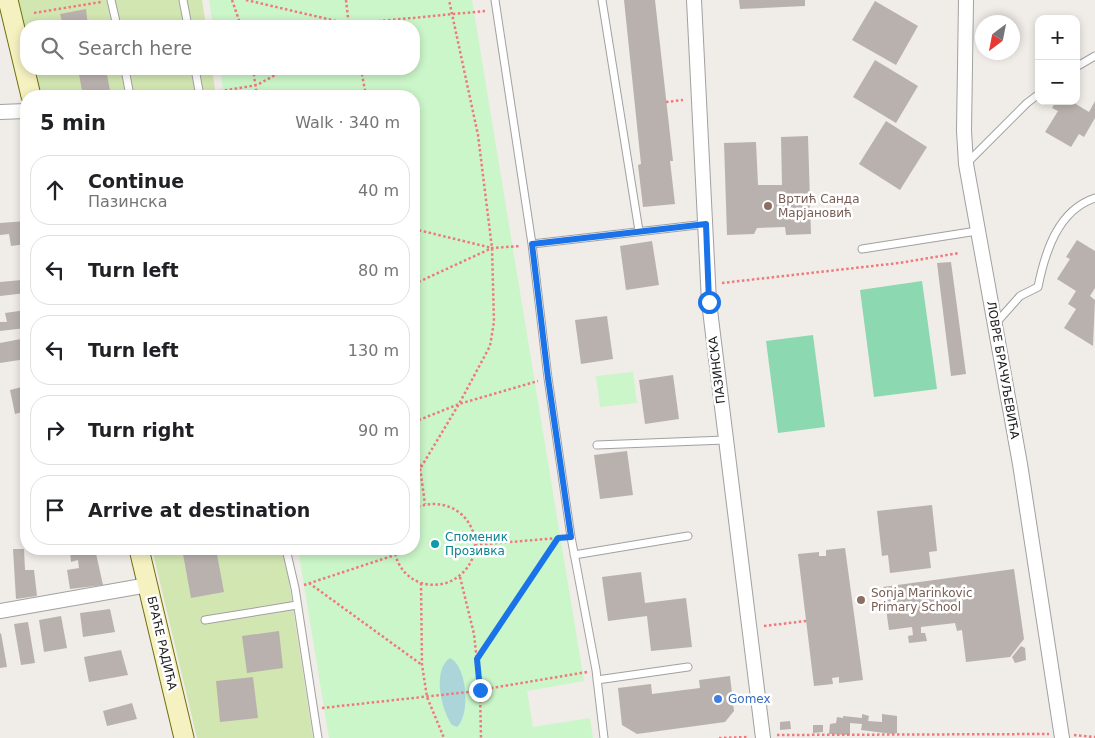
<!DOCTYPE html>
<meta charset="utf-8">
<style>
:root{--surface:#fff;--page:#f2f2f2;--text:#202124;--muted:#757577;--line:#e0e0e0}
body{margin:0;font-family:"DejaVu Sans",sans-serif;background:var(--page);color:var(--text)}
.controls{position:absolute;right:15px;top:15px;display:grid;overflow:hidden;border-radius:10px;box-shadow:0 2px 8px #0003}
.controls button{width:45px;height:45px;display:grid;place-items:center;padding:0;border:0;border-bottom:1px solid var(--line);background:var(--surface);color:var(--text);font:25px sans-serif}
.compass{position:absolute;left:975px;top:15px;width:45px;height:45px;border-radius:50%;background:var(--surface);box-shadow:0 2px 8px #0003;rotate:212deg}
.stop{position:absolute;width:15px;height:15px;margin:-11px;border:4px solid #1a73e8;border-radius:50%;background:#fff}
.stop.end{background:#1a73e8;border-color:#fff;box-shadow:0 1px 5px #0008}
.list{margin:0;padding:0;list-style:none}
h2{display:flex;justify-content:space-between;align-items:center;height:65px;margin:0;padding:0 20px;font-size:21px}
h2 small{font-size:16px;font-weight:400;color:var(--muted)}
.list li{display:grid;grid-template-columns:32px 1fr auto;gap:15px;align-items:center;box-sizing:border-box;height:70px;margin:0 10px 10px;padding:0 10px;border:1px solid var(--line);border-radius:20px}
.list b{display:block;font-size:19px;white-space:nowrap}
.list p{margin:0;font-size:16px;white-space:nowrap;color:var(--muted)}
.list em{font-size:16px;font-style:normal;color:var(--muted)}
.icon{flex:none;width:28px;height:28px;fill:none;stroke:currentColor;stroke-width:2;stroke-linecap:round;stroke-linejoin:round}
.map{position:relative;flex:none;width:1095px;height:738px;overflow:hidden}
.search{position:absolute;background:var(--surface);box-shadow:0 2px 8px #0003;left:20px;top:20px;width:400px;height:55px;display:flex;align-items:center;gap:12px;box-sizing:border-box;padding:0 18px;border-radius:20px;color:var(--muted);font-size:19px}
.panel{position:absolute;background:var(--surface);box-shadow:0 2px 8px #0003;left:20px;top:90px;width:400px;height:465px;border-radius:20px}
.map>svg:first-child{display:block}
.grass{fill:#d2e6b2}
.park{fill:#cbf6c9}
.pitch{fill:#8cd8b1}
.water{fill:#acd5da}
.building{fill:#b9b1ad}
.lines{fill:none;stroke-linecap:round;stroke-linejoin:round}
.lane-casing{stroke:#a1a1a1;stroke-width:9}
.street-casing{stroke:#a1a1a1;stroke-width:16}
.secondary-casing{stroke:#716f0e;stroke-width:21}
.path{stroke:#ef797c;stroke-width:2.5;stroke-dasharray:2.5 2.5;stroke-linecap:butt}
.lane{stroke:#fff;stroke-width:7}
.street{stroke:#fff;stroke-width:14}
.secondary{stroke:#f5f1c1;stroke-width:19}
.route{stroke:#1a73e8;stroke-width:6}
.education-dot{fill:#8d6e63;stroke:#fff;stroke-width:2}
.culture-dot{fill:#0f9aa8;stroke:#fff;stroke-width:2}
.shop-dot{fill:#3f7fe0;stroke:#fff;stroke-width:2}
.labels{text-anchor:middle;stroke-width:5;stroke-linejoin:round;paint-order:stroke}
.education-label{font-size:12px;fill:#785e54;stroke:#fff;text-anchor:start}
.street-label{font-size:12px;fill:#202020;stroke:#fff}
.culture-label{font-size:12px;fill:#0d838f;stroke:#fff;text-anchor:start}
.shop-label{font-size:12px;fill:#366cbe;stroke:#fff;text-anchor:start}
</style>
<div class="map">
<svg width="1095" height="738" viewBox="0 0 1095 738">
<rect width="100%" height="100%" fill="#f0ece8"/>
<path class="grass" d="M 16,0 L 202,0 L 206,26 L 26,26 L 26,40 Z
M 33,69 L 212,69 L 216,96 L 40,96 Z
M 152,549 L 284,549 L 313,738 L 197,738 Z"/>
<path class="park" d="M 209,0 L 472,0 L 584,681 L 527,691 L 533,727 L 590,718 L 593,738 L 329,738 L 298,549 L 414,549 L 414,96 L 224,96 L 220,69 L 414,69 L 414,26 L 213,26 Z
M 633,372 L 637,403 L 600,407 L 596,376 Z"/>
<path class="pitch" d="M 922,281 L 937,389 L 874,397 L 860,290 Z
M 813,335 L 825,427 L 778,433 L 766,341 Z"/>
<path class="water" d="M 450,658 C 467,666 471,714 457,727 L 452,725 C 441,710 432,670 450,658 Z"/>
<path class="building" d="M 624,0 L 655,0 L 673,161 L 670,161 L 675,204 L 643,207 L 638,165 L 641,164 Z
M 739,0 L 805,0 L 805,6 L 740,9 Z
M 875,1 L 918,26 L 896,65 L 852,40 Z
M 86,9 L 88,26 L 63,26 L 60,14 Z
M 875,60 L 918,86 L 896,123 L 853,97 Z
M 78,69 L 106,69 L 111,96 L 83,96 Z
M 1056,101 L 1071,101 L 1089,112 L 1095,101 L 1095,118 L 1084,137 L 1079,134 L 1071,147 L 1045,132 L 1058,111 L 1052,108 Z
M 886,121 L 927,147 L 900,190 L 859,164 Z
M 808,136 L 811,234 L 786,235 L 785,227 L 757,228 L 754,234 L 727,235 L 724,143 L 756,142 L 758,185 L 782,185 L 781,137 Z
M 26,221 L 26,244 L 11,246 L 9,234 L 0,235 L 0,223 Z
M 1077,240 L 1095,251 L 1095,288 L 1090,296 L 1095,300 L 1093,346 L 1064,328 L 1076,309 L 1068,304 L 1076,291 L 1057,279 L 1070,259 L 1066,257 Z
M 652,241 L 659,285 L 626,290 L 620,246 Z
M 951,262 L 966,374 L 951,376 L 937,263 Z
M 26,271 L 26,293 L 0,296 L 0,282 L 22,280 L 20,272 Z
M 26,310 L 26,328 L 0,331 L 0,322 L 7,322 L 5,313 Z
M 607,316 L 613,359 L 581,364 L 575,320 Z
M 26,338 L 26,359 L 0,363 L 0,343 Z
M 673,375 L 679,419 L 645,424 L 639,380 Z
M 26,386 L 26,411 L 15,414 L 10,390 Z
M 627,451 L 633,495 L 600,499 L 594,455 Z
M 21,496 L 26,496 L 26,514 L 24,514 Z
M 932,505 L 937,551 L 929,552 L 931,568 L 890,573 L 888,555 L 882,556 L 877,511 Z
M 845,548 L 863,680 L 839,683 L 839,677 L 832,678 L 833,684 L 814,686 L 798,554 L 819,552 L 819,556 L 826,556 L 826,550 Z
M 13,549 L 24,549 L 25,570 L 34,570 L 37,596 L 16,599 Z
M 95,549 L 103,585 L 70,589 L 67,570 L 79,568 L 78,560 L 71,562 L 70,551 Z
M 216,549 L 224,592 L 191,598 L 183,554 Z
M 1014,569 L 1024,639 L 1010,657 L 966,662 L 962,630 L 957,631 L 955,623 L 921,627 L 921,633 L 925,633 L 927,641 L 909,643 L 908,636 L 913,635 L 912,627 L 889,630 L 883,587 Z
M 641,572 L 645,603 L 686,598 L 692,647 L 651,651 L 647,616 L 608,621 L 602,577 Z
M 110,609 L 115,632 L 83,637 L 80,613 Z
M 61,616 L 67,648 L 44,652 L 39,620 Z
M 28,622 L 35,663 L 21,665 L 14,624 Z
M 279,631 L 283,668 L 247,673 L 242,636 Z
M 1,633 L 7,667 L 0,668 L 0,634 Z
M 1021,646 L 1025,648 L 1026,660 L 1015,663 L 1012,657 Z
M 121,650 L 128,675 L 89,682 L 84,657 Z
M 730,676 L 734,711 L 725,722 L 637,734 L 622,725 L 618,688 L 651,684 L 652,694 L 700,688 L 699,680 Z
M 253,677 L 258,718 L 220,722 L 216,681 Z
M 132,703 L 137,719 L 107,726 L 103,711 Z
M 862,714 L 869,716 L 868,721 L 882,722 L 882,714 L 897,716 L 897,733 L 893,734 L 861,730 L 862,724 L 850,723 L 850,735 L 829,734 L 830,724 L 836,723 L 837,717 L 843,718 L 843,716 L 862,718 Z
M 790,721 L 791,729 L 780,730 L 780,722 Z
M 813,725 L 823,725 L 823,732 L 813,733 Z"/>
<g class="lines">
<g class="lane-casing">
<path id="lane" d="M 111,0 L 117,26
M 183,0 L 188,26
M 495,0 L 532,244 L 548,378 L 571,537 L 596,670 L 604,738
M 602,0 L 639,231
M 1076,67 L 1095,56
M 125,69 L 130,96
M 195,69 L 200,96
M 966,164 L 1027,103 L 1039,94
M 532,244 L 706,224
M 862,249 L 977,231
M 996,323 L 1020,296 L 1038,287 C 1045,252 1058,210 1095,198
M 597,445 L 725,440
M 286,549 L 295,588 L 318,738
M 574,555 L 688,536
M 205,620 L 297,605
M 597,680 L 688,667"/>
</g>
<g class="street-casing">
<path id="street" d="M 694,0 L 709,302 L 763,738
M 966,0 L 964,131 L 966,164 L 1020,464 L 1062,738
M 0,112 L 26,111
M 0,611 L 148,585"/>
</g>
<g class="secondary-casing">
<path id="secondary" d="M 8,0 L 31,96
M 139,549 L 184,738"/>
</g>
<path class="path" d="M 232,0 L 241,26
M 246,0 L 349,24 L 485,11
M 346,0 L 349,26
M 34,13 L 101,2
M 253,69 L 257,96
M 361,69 L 366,96
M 210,93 L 257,85 L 286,69
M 666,102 L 683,100
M 414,229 L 492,248
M 722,283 L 899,263 L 959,253
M 414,284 L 492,248 L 521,246
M 414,422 L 459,404 L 538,381
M 414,424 L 425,504
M 414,464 L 420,469 L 459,404 L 490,346 L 494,322 L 492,248 L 478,135 L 449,0
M 475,545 L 558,538
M 394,549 C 397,565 405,577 421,583 C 431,586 443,585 451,581 C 499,556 469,487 414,508
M 460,577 L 474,634 L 480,690 L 481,738
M 309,583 L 422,665
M 421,583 L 422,665 L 427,697 L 444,738
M 304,585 L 395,555
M 764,626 L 806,621
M 477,657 L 558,538
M 322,708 L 468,692 L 587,672
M 777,735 L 1049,734
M 1074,735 L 1095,737
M 719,738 L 749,737"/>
<use href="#lane" class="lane"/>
<use href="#street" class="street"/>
<use href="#secondary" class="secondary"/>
</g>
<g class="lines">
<path class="route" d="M 480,690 L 477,659 L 558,538 L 571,537 L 548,378 L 532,244 L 706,224 L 709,302"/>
</g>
<g class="education-dot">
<circle cx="768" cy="206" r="5"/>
<circle cx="861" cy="600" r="5"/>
</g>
<circle class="culture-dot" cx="435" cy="544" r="5"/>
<circle class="shop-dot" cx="718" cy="699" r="5"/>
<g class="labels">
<g class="education-label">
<text x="778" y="203">Вртић Санда<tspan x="778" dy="14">Марјановић</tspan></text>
<text x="871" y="597">Sonja Marinkovic<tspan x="871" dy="14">Primary School</tspan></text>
</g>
<g class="street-label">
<text transform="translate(717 370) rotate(-97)" y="4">ПАЗИНСКА</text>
<text transform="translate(1003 370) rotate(80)" y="4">ЛОВРЕ БРАЧУЉЕВИЋА</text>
<text transform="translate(162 643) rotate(77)" y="4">БРАЋЕ РАДИЋА</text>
</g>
<g class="culture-label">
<text x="445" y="541">Споменик<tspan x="445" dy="14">Прозивка</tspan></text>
</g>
<g class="shop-label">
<text x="728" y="703">Gomex</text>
</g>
</g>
</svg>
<div class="controls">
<button>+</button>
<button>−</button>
</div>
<svg class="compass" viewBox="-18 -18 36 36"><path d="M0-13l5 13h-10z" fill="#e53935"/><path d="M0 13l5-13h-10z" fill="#757577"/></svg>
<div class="stop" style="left:709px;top:302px"></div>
<div class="stop end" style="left:480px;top:690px"></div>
<div class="search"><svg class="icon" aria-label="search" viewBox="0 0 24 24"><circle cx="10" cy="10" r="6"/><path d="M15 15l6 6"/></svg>Search here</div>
<section class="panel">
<h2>5 min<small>Walk · 340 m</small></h2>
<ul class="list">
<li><svg class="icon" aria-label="ahead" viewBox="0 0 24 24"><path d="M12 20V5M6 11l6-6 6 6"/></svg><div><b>Continue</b><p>Пазинска</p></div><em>40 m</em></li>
<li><svg class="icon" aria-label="left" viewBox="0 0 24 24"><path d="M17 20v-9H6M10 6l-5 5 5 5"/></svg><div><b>Turn left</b></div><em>80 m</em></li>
<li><svg class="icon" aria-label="left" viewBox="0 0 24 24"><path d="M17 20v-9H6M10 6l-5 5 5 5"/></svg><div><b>Turn left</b></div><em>130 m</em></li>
<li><svg class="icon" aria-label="right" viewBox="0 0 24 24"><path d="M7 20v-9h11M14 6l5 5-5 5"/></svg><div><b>Turn right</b></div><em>90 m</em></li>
<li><svg class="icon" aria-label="arrive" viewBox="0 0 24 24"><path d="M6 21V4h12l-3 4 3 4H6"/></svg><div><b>Arrive at destination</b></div></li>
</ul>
</section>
</div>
